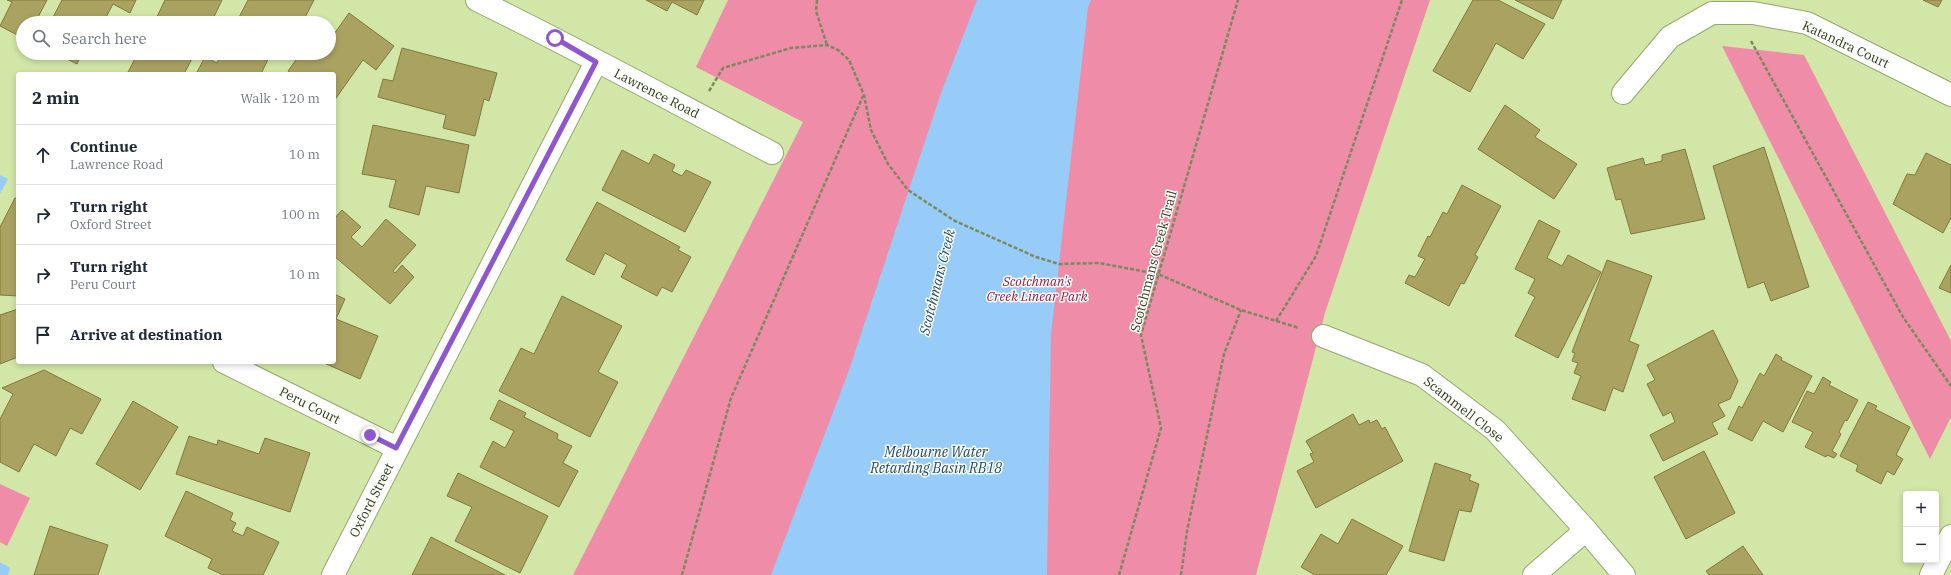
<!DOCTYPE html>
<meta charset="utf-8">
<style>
:root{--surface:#fff;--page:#f6f6f7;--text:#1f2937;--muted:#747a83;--line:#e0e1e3}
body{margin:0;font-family:"IBM Plex Serif",serif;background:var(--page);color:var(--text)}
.controls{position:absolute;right:12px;bottom:12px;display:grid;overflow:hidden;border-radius:4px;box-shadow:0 2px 6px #0003}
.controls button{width:36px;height:36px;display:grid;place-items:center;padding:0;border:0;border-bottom:1px solid var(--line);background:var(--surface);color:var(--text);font:20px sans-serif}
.stop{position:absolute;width:12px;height:12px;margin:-9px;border:3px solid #8f57cf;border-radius:50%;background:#fff}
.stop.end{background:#8f57cf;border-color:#fff;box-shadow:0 1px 4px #0008}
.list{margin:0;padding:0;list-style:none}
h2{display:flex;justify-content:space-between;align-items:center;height:52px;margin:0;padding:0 16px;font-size:17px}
h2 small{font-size:13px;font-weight:400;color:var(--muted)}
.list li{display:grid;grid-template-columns:26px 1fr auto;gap:12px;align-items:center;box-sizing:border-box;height:60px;padding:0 16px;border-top:1px solid var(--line)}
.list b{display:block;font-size:15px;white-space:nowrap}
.list p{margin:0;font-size:13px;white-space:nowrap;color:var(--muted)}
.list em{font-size:13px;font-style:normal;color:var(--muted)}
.icon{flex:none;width:22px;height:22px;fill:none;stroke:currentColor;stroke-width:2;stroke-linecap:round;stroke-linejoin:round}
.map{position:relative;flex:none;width:1951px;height:575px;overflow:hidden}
.search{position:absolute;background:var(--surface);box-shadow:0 2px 6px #0003;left:16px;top:16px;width:320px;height:44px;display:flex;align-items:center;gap:10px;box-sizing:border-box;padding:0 14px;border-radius:22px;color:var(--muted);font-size:15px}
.panel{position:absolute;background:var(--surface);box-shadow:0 2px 6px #0003;left:16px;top:72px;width:320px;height:292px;border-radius:4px}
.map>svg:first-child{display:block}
.green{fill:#ef8ca8}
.water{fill:#96ccf7}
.building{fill:#a9a261;stroke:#81793a}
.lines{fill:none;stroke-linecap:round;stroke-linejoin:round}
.street-casing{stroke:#96a96c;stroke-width:24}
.primary-casing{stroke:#96a96c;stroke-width:24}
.path{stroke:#7c895f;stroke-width:2.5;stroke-dasharray:4 2;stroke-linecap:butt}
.street{stroke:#fff;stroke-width:22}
.primary{stroke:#fff;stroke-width:22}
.route{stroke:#8f57cf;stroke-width:5}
.labels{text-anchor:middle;stroke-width:3;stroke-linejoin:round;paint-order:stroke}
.street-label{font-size:13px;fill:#31381f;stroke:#fcfff8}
.park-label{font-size:13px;font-style:italic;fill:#9a184e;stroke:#fcfff8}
.water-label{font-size:14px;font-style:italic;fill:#214966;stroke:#fcfff8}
</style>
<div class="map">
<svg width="1951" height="575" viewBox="0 0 1951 575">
<rect width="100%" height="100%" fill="#d2e6a7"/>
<path class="green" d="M 728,0 L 1430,0 L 1325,313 L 1256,575 L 573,575 L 803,122 L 696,67 Z
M 1722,46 L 1804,55 L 1951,341 L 1951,417 L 1930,459 Z
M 0,484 L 30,498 L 7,546 L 0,542 Z"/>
<path class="water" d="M 977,0 L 1091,0 L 1088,7 L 1051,335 L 1047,575 L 771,575 L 848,373 L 941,93 Z
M 0,175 L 8,179 L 0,194 Z
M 0,562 L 10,568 L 8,575 L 0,575 Z"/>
<path class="building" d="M 7,0 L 47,0 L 35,23 L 23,23 L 23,38 L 0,26 L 12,2 Z
M 62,0 L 136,0 L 130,13 L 113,4 L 103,23 L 50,23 Z
M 165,0 L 222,0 L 211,23 L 154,23 Z
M 248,0 L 314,0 L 302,23 L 295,23 L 287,19 L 285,23 L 236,23 Z
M 646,0 L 704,0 L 697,15 L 672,2 L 667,11 Z
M 1473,0 L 1498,0 L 1545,24 L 1523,59 L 1496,43 L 1470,92 L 1433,71 Z
M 1515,0 L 1562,0 L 1553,19 Z
M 1923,0 L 1942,0 L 1938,7 Z
M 349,13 L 394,46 L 376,70 L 363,60 L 334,101 L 334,74 L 293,74 L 288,71 L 301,53 L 308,53 L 316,59 L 321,53 L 329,53 L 329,41 Z
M 402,48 L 497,73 L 489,101 L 484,99 L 475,136 L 443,128 L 446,115 L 378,97 L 383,79 L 393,81 Z
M 55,53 L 82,53 L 77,64 Z
M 138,53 L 195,53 L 184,74 L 127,74 Z
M 222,53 L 271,53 L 261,74 L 196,74 L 205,57 L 217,63 Z
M 1505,105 L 1540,130 L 1535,137 L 1577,164 L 1554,199 L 1478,149 Z
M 373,125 L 469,145 L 459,193 L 426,186 L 419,215 L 389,207 L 396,180 L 362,174 Z
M 1764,147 L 1809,287 L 1771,301 L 1764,282 L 1748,288 L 1713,166 Z
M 1685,149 L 1705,219 L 1631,234 L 1621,199 L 1616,200 L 1607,168 L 1643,158 L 1645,165 L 1662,161 L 1662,155 Z
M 622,150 L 649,164 L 654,154 L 675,165 L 672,171 L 682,176 L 686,170 L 711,182 L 685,232 L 602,190 Z
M 1926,153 L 1951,165 L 1951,218 L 1943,233 L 1893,204 L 1907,174 L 1915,175 Z
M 1462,185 L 1501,206 L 1475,255 L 1478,257 L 1464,284 L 1461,283 L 1449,306 L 1405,283 L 1409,275 L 1415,277 L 1425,259 L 1418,256 L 1428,236 L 1430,237 L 1443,212 L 1447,214 Z
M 15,198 L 18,199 L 18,296 L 0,295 L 0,227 Z
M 597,202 L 680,247 L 678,250 L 691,257 L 672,292 L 662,287 L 657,296 L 621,277 L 627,265 L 605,253 L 594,275 L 566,260 Z
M 342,210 L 361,227 L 351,237 L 362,247 L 386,219 L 416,245 L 393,271 L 395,273 L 402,265 L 414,277 L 390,304 L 334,256 L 334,219 Z
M 1539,220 L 1560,231 L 1547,258 L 1562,266 L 1568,255 L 1601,272 L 1558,358 L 1515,336 L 1535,297 L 1528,293 L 1535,279 L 1515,269 Z
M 1607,260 L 1652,276 L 1629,341 L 1639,345 L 1623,392 L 1613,388 L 1605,411 L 1572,399 L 1581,376 L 1574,373 L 1578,363 L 1572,361 L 1575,353 L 1572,352 Z
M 1951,265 L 1951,293 L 1939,288 Z
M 334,294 L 345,299 L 336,319 L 378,336 L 360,379 L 322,362 L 334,362 Z
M 562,296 L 622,326 L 598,372 L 618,382 L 590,437 L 499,391 L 521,348 L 534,354 Z
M 18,309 L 18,357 L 0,364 L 0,315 Z
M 1713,330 L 1738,381 L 1730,399 L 1718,404 L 1725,416 L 1712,423 L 1718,434 L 1663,461 L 1650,435 L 1675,422 L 1671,412 L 1663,416 L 1647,384 L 1655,380 L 1647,365 Z
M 1776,354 L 1782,358 L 1781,360 L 1812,376 L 1783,432 L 1763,421 L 1752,441 L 1728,429 L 1739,406 L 1742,408 L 1760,373 L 1764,376 Z
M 44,370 L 101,399 L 82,434 L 70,428 L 56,456 L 34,444 L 19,472 L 0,462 L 0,419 L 13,394 L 2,388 Z
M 1823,377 L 1831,382 L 1829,385 L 1858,400 L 1847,421 L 1845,420 L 1839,432 L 1841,434 L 1832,451 L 1837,454 L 1834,458 L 1827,455 L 1826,457 L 1805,447 L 1813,432 L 1792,422 L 1807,391 L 1814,394 Z
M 499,400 L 526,413 L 524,417 L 558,434 L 557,439 L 572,446 L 563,463 L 578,471 L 559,507 L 480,467 L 493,441 L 505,448 L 514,431 L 490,419 Z
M 133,401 L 178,427 L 140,490 L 96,464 Z
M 1868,402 L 1877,406 L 1875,409 L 1910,427 L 1896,455 L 1903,459 L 1894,475 L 1887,471 L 1881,484 L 1856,471 L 1858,465 L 1840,456 Z
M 1353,414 L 1359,425 L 1369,420 L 1370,423 L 1377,420 L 1382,429 L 1385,427 L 1403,461 L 1316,508 L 1297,471 L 1314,462 L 1310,454 L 1313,453 L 1306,441 Z
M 189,436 L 217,445 L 218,440 L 259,454 L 265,438 L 310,453 L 290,512 L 176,474 Z
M 1704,451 L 1735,513 L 1686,539 L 1654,477 Z
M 1435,463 L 1471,475 L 1469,480 L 1479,484 L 1471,512 L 1459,510 L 1444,561 L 1409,551 Z
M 458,473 L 548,516 L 520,573 L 455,541 L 472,507 L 447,496 Z
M 186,491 L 233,513 L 230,520 L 236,523 L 232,531 L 243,536 L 247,527 L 279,542 L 263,575 L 223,575 L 208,568 L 212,559 L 165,536 Z
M 1352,519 L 1403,546 L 1386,575 L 1315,575 L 1301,567 L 1321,534 L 1338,544 Z
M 50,526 L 108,545 L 98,575 L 34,575 Z
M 431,537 L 505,575 L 412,575 Z
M 1743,546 L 1763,575 L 1709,575 L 1706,571 Z"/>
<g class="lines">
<g class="street-casing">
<path id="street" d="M 477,0 C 577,49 674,102 772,153
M 1623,93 L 1670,37 L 1712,13 L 1753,13 L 1807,23 L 1951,95
M 1323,336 L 1422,375 L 1495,430 L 1586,530 L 1624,575
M 224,362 L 397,448
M 333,575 L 596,62
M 1534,575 L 1586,530"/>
</g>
<g class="primary-casing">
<path id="primary" d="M 1931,575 L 1951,536"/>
</g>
<path class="path" d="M 817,0 L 816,11 L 827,45
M 1751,41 L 1903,317 L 1951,386
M 709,91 L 723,68 L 791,48 L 827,45 L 838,50 L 849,60 L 864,95 L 871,130 L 888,164 L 908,190 L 955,221 L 1036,257 L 1059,264 L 1099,263 L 1158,274 L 1241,310 L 1299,328
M 1276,321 L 1316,256 L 1402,0
M 682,575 L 731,398 L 863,96
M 1119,575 L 1161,428 L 1141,335 L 1238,0
M 1181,575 L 1187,531 L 1224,354 L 1241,310"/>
<use href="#street" class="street"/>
<use href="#primary" class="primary"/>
</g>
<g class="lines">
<path class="route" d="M 370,435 L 396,448 L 596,62 L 555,38"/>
</g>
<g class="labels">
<g class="street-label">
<text transform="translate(1846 44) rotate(25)" y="5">Katandra Court</text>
<text transform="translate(657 93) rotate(27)" y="5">Lawrence Road</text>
<text transform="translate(1153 261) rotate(-75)" y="5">Scotchmans Creek Trail</text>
<text transform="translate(310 405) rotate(27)" y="5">Peru Court</text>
<text transform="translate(1464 409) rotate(38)" y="5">Scammell Close</text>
<text transform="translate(371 500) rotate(-63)" y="5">Oxford Street</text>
</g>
<g class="park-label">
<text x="1037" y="286">Scotchman's<tspan x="1037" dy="15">Creek Linear Park</tspan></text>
</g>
<g class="water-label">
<text transform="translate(937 282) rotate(-76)" y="5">Scotchmans Creek</text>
<text x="936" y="457">Melbourne Water<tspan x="936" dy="16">Retarding Basin RB18</tspan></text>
</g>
</g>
</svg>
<div class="controls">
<button>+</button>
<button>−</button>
</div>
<div class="stop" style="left:555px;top:38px"></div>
<div class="stop end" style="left:370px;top:435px"></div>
<div class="search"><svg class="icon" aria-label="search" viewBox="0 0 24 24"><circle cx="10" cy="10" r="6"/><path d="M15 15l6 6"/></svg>Search here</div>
<section class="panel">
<h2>2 min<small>Walk · 120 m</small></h2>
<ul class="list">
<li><svg class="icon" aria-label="ahead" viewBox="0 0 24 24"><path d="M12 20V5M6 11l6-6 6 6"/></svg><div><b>Continue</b><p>Lawrence Road</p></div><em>10 m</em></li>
<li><svg class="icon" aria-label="right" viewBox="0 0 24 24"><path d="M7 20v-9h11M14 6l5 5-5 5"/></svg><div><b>Turn right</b><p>Oxford Street</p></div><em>100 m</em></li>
<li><svg class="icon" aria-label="right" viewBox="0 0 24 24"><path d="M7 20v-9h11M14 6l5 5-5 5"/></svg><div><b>Turn right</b><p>Peru Court</p></div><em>10 m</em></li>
<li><svg class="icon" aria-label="arrive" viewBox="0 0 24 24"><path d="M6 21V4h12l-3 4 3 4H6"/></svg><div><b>Arrive at destination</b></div></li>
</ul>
</section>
</div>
